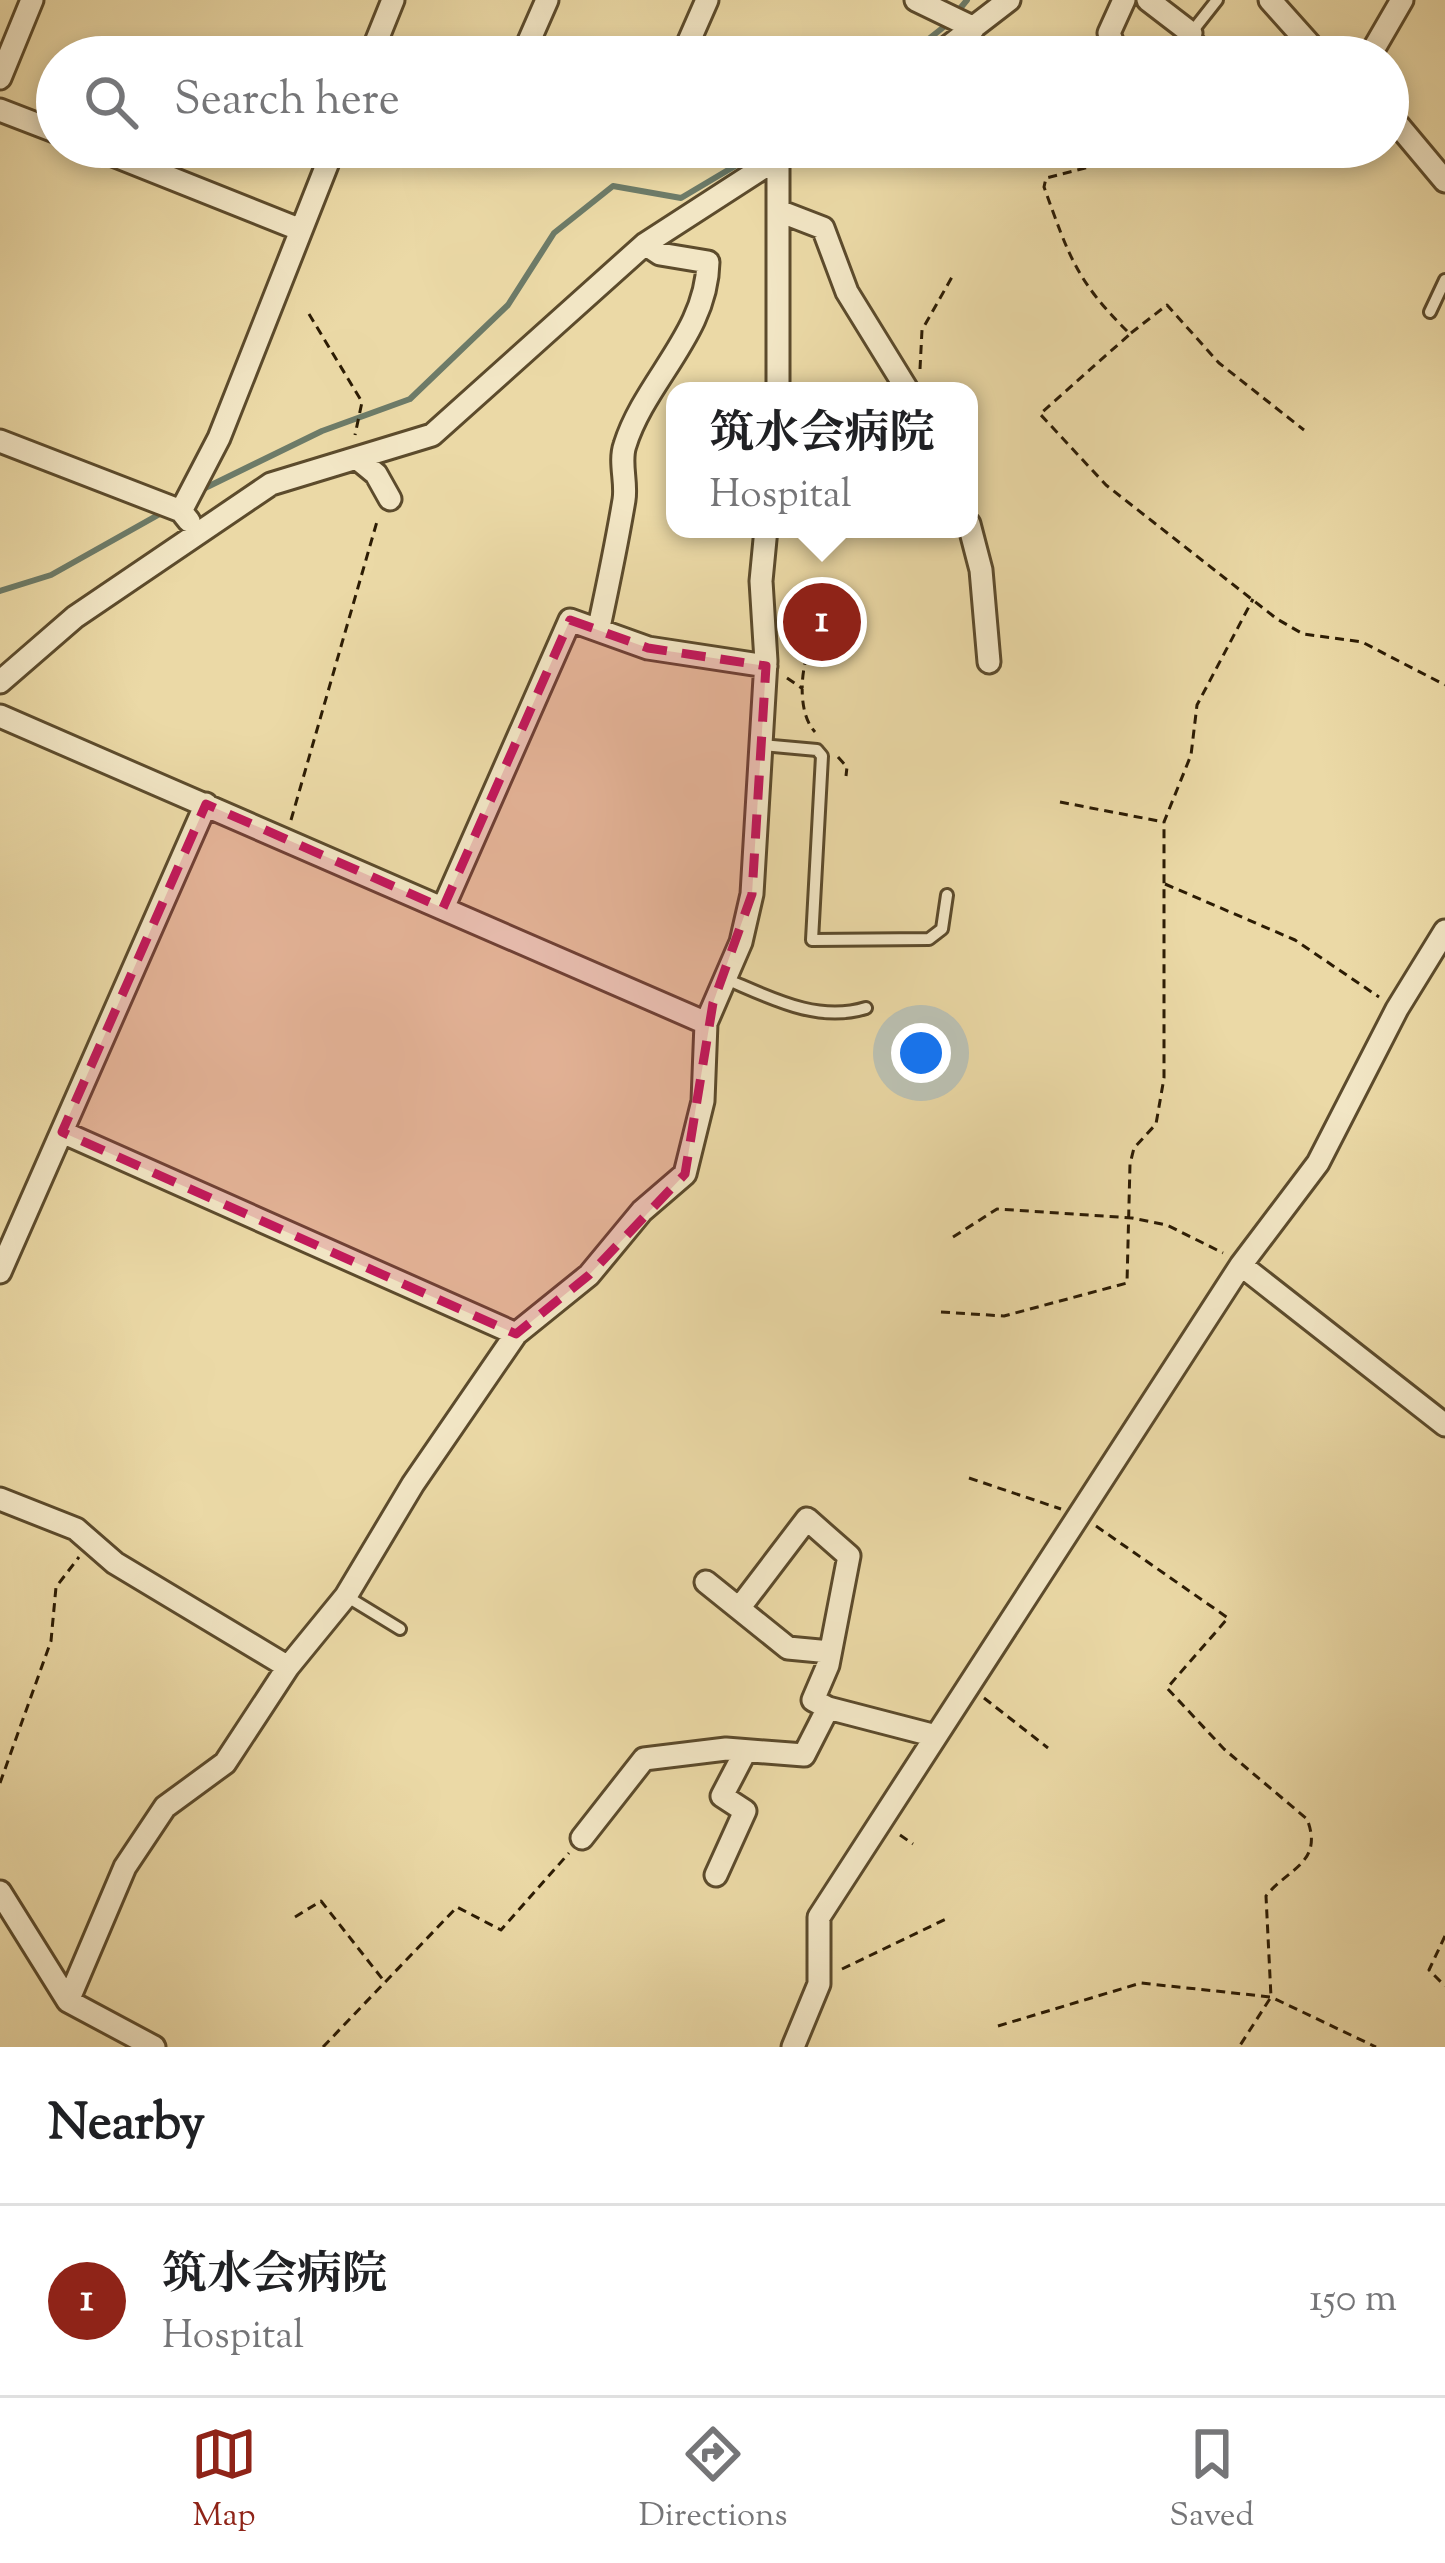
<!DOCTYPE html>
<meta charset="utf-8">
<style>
:root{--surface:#fff;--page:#f2f2f2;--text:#202124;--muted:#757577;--line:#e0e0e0;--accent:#8f2418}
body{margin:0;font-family:"Sorts Mill Goudy","Noto Serif JP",serif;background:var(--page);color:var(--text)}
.you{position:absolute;left:921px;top:1053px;width:42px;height:42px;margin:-30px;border:9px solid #fff;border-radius:50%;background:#1a73e8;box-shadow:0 0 0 18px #1a73e833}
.badge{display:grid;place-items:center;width:78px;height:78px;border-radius:50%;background:var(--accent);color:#fff;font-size:39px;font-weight:700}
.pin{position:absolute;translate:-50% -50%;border:6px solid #fff;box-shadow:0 3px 12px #0006}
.popup{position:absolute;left:666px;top:382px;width:312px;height:156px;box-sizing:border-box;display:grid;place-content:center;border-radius:24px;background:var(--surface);filter:drop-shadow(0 3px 9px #0005);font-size:39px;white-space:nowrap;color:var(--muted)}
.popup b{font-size:45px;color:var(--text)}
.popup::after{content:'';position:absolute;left:50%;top:100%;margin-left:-24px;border:24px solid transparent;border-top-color:var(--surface)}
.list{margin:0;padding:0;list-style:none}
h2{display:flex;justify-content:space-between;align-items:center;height:156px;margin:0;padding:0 48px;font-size:51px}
h2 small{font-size:39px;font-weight:400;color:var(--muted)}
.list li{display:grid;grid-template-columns:78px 1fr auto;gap:36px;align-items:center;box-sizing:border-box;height:192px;padding:0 48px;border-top:3px solid var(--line)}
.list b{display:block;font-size:45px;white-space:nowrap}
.list p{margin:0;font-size:39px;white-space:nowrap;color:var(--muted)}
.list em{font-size:39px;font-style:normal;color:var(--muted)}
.icon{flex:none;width:66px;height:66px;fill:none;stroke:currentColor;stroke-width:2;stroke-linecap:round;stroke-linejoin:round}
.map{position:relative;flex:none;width:1445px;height:2047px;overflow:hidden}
.search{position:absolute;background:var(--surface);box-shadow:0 6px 18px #0003;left:36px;right:36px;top:36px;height:132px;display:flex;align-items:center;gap:30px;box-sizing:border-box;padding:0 42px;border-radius:66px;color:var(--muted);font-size:45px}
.sheet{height:348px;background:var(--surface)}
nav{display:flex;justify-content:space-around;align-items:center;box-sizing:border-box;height:168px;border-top:3px solid var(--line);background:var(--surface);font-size:33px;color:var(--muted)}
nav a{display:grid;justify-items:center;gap:6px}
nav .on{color:var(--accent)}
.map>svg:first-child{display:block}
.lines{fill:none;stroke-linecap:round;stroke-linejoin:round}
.stream{stroke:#6d7b68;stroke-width:6}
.lane-casing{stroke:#5c4b2c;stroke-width:16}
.street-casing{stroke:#5c4b2c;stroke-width:27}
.path{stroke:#2c1c04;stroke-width:3;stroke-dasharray:9 6;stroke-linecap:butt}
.lane{stroke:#f2e6c5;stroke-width:10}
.street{stroke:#f2e6c5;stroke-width:21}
.marked{fill:#c2185b;fill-opacity:0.2;stroke:#c2185b;stroke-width:9;stroke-dasharray:24 15;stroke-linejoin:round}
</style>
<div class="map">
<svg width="1445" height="2047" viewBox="0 0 1445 2047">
<rect width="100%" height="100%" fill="#ebd9a6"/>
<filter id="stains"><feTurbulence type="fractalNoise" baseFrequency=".00167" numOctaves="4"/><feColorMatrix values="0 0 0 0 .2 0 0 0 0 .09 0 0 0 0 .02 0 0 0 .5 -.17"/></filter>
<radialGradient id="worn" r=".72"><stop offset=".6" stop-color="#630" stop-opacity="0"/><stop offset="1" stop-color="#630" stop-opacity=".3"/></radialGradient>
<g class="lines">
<path class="stream" d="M 958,11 L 967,0
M 906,57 L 950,22
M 199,491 L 322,431 L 410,399 L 508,305 L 554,233 L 613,186 L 681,198 L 767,147
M 0,591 L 51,575 L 167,510"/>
<g class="lane-casing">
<path id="lane" d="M 1215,57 L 1191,33 L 1217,0
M 1430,312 L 1445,280
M 761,745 L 817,750 L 822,756 L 812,940 L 929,939 L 942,929 L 947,895
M 726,979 C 771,998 817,1023 866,1008
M 346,1596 L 400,1629"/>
</g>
<g class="street-casing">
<path id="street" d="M 916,0 L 974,28
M 1148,0 L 1191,33
M 1270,0 L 1321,57
M 370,57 L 393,0
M 522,57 L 547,0
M 682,57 L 707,0
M 935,57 L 1009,0
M 1118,57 L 1109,33 L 1124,0
M 1369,57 L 1402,0
M 0,78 L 32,0
M 0,110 L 57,132
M 1388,113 L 1445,181
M 93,147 L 301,230
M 778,158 L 778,391
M 779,211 L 823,228 L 847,292 L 908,391
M 0,441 L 181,511 L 189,521
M 359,460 L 376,474 L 390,499
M 181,511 L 219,438 L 334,147
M 969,524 L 981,570 L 989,662
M 599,627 C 608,585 617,542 624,500 C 627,482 619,462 625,445 C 645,381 707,333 708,262 L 660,254 L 645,244
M 0,682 L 75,617 L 271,484 L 432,435 L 645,244 L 795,147
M 0,716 L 706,1023
M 443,908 L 570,620 L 648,648 L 766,666
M 62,1132 L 516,1334
M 1241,1265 L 1445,1425
M 0,1272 L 206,804
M 0,1499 L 76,1529 L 115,1563 L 288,1667
M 706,1582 L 788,1648 L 830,1652
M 740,1607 L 807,1519 L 849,1556 L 828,1665 L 813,1700 L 828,1708
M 582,1838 L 644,1759 L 726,1749 L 804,1755 L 828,1708 L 932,1735
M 716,1875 L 745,1811 L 722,1796 L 745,1752
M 0,1892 L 68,2001 L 154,2047
M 68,2001 L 125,1867 L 165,1807 L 225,1763 L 288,1667 L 346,1596 L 413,1484 L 516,1334 L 589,1275 L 642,1211 L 685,1174 L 703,1101 L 706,1023 L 741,942 L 752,894 L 766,661 L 761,581 L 766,529
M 793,2047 L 819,1984 L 819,1917 L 1241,1265 L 1318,1163 L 1397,1009 L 1445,931"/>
</g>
<path class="path" d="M 1123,147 L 1113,161 L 1046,178 L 1044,187 C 1069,256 1076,281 1130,334 L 1040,414 L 1106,485 L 1277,619 L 1303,634 L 1362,642 L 1445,685
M 309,314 L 362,402 L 355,435
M 1131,333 L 1167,305 L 1219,363 L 1304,430
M 920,369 L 922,330 L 952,277
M 787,628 L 795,625 L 814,646 L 814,655 L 793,649 L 787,631 C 787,610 795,599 808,585
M 807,656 C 800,678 799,715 815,732
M 787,678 L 803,689
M 838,757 L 847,767 L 846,776
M 1060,802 L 1164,822
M 291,820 L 378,518
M 1165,884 L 1295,940 L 1379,997
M 953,1237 L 997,1209 L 1132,1218 L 1167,1225 L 1223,1253
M 941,1312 L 1004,1316 L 1127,1283 L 1130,1164 L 1134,1148 L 1156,1124 L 1164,1078 L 1164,822 L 1191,755 L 1197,705 L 1253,599
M 969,1478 L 1061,1509
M 1096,1526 L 1228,1618 L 1167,1688 L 1224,1749 L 1307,1819 C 1324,1863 1288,1868 1266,1896 L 1271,1997 L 1239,2047
M 984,1698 L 1048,1748
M 0,1783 L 51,1641 L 56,1587 L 79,1557
M 900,1835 L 913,1844
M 295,1917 L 321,1901 L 384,1981
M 1445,1936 L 1429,1970 L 1445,1986
M 842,1969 L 948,1918
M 998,2026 L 1141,1983 L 1271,1997 L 1376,2047
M 323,2047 L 457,1907 L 501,1930 L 569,1853"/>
<use href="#lane" class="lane"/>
<use href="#street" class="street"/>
</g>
<path class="marked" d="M 570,620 L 648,648 L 766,666 L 752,894 L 713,1003 L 685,1174 L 589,1275 L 516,1334 L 62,1132 L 206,804 L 443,908 Z"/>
<rect width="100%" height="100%" filter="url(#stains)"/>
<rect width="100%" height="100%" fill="url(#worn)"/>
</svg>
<div class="you"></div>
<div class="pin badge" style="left:822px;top:622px">1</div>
<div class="popup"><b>筑水会病院</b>Hospital</div>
<div class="search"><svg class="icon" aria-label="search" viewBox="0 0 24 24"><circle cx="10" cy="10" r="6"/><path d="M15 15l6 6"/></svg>Search here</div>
</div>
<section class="sheet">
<h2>Nearby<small></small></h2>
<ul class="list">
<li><span class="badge">1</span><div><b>筑水会病院</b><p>Hospital</p></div><em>150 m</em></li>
</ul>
</section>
<nav>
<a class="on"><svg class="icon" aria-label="map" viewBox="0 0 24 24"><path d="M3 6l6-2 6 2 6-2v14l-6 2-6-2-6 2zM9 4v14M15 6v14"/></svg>Map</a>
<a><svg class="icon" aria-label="directions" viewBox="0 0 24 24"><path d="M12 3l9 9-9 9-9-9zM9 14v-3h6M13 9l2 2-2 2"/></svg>Directions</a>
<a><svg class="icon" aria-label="saved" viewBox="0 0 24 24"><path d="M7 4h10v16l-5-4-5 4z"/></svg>Saved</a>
</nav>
